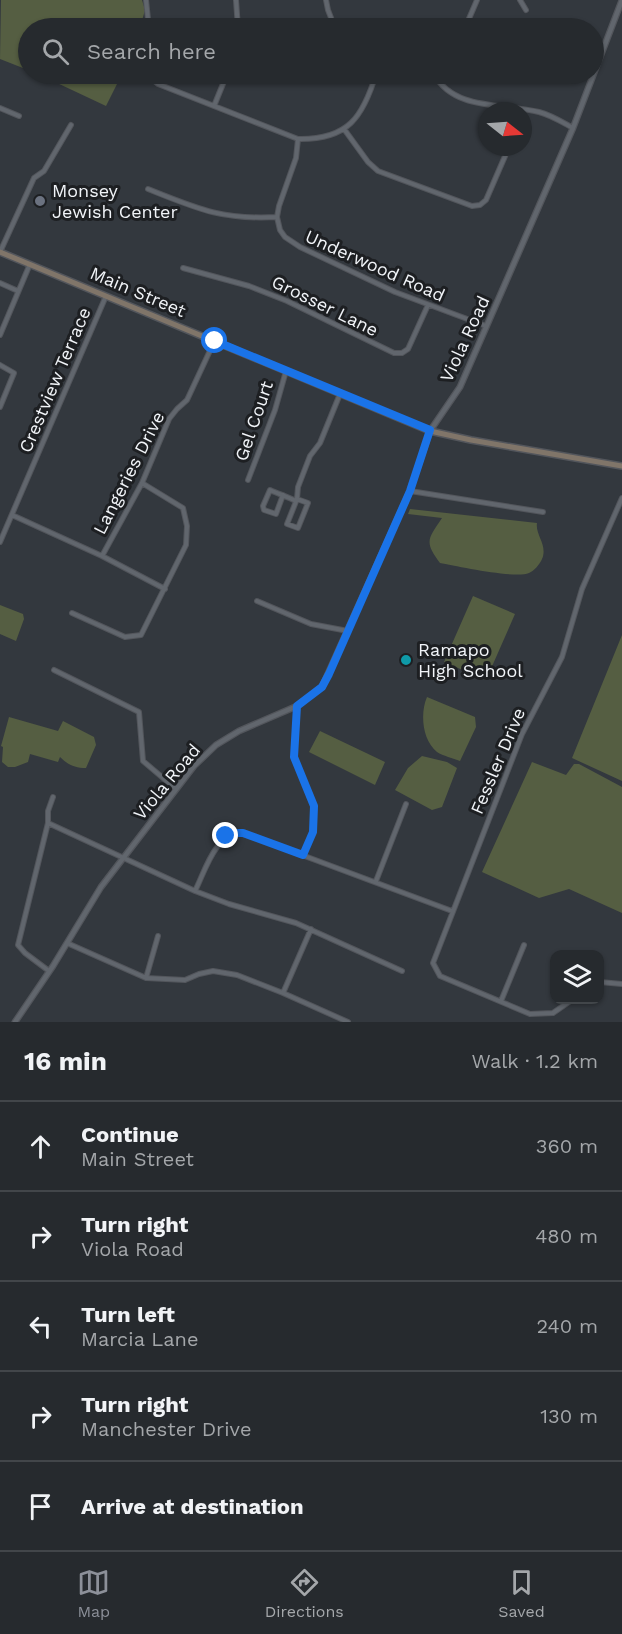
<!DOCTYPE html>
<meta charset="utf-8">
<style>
:root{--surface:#262a2e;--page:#32363a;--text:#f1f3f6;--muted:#a4a7aa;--line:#42464a;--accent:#8c9099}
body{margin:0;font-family:"Work Sans",sans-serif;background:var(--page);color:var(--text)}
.controls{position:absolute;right:18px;bottom:18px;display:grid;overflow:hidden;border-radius:12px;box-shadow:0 2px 4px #0004}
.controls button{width:54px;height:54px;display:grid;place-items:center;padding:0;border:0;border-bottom:2px solid var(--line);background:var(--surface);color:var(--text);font:30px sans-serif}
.compass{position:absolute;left:478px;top:102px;width:54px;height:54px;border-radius:50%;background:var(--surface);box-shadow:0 2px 4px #0004;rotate:107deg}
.stop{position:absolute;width:18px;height:18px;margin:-14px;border:4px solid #1a73e8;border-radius:50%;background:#fff}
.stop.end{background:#1a73e8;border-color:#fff;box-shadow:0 2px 6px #0008}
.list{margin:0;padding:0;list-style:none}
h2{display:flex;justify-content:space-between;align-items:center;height:78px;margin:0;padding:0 24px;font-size:26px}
h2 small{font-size:20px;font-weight:400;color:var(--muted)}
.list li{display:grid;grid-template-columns:39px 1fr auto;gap:18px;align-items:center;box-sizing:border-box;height:90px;padding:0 24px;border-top:2px solid var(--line)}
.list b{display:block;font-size:22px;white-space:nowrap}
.list p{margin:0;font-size:20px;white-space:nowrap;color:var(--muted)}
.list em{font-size:20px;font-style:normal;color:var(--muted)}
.icon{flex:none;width:33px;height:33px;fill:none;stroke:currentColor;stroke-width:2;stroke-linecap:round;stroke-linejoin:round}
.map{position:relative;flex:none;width:622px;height:1022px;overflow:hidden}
.search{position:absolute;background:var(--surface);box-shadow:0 2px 4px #0004;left:18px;right:18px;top:18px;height:66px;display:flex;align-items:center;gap:15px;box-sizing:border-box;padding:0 21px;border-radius:33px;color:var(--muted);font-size:22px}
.sheet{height:528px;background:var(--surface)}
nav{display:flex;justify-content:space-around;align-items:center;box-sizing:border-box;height:84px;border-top:2px solid var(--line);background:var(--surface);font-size:16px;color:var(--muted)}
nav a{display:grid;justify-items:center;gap:3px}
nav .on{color:var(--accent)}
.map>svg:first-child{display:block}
.green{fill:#555e42}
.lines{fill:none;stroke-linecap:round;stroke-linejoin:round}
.minor-casing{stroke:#53565c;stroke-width:6}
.tertiary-casing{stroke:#53565c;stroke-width:7}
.secondary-casing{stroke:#53565c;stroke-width:8}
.minor{stroke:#61666d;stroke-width:4}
.tertiary{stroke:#61666d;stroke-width:4.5}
.secondary{stroke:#807569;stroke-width:5}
.route{stroke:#1a73e8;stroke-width:8}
.worship-dot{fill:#6b7280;stroke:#1d1f22;stroke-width:2}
.culture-dot{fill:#0f9aa8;stroke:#1d1f22;stroke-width:2}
.labels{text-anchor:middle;stroke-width:6;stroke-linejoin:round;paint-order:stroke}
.poi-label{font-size:18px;fill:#f1f4f8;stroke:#1d1f22;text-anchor:start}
.street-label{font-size:18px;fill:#f1f4f8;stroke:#1d1f22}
</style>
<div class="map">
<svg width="622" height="1022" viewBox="0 0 622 1022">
<rect width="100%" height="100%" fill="#33383e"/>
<path class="green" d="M 1,0 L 142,0 L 145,10 L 140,28 L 28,28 L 28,70 L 0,59 Z
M 38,74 L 122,74 L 106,106 Z
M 410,509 L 537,523 C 535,535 548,545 542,559 C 540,564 534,571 529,573 C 515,579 457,566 440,563 C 423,541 429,538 442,518 L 408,514 Z
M 473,596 L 515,614 L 486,680 L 444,662 Z
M 0,605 L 23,614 L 24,619 L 16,641 L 0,634 Z
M 622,635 L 622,781 L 572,758 Z
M 427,697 L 475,717 L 476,727 L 460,761 C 453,758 443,756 437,752 C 422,740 420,713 427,697 Z
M 9,717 L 58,731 L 63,721 L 94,737 L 96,745 L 86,768 C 75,768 68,765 60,757 L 58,762 L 30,754 L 28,762 L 15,767 L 8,767 L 2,762 L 3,747 L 1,746 Z
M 320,731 L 385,762 L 375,785 L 309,752 Z
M 422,756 L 447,762 L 457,768 L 442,807 L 432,810 L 395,790 L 408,768 Z
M 532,762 L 566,775 L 574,764 L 579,764 L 622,787 L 622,913 L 569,889 L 539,898 L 482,872 Z"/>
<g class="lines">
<g class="minor-casing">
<path id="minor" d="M 236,0 L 238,28
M 326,0 L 328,10 L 335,28
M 520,0 L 526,10
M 144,28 L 148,19 L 146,0
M 465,28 L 477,0
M 146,74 L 158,84 L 298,139 C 348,140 363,117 376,74
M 434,74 C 454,111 503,103 539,112 C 551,115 562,122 573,128
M 214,106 L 227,74
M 0,108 L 19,116
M 344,129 L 368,162 L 378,171 L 472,206 L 480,205 L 486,200 L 509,147
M 298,139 L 296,158 L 279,206 L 277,217 L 280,230 L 285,237 L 300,247 L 395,292 L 486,326
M 148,189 C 198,209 222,220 277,217
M 0,252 L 34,178 L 44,171 L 71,125
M 183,268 L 249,286 L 287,301 L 394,353 L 402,353 L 408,349 L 428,305
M 0,283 L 18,291
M 0,335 L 30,264
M 0,365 L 14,373 L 0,407
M 248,480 L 275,410 L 286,371
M 410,491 L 543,512
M 283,495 L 276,514 L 264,510 L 263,506 L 270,490 C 279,494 288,497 296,501
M 297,499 L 287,524 L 298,528 L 308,503 L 297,499 L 298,487 L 310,456 L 320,443 L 340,394
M 12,515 L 102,556 L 165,589
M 0,542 L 106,296
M 102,556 L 142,483 L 169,419 L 177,409 L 187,400 L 214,342
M 257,601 L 311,624 L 348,631
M 72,613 L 125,637 L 141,635 L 186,545 L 187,526 L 183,508 L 142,483
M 54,670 L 139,712 L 143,761 L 176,789
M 297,706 L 294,757 L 314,806 L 313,832 L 303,855
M 48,823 L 195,891 L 229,904 L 296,923 L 402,971
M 376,881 L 406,804
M 195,891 C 206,869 215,833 243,833 L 452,911
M 67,943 L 146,978 L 185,980 L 199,974 L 213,971 L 237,975 L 283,993 L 348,1022
M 49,971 L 25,953 L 18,945 L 48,823 L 48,811 L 53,797
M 146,978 L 158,936
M 600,982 L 622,984
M 283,993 L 311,929
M 573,999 L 553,1013 L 530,1014 L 440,976 L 433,963 L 522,734 L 562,657 L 582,589 L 622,498
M 501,1001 L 524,945"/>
</g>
<g class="tertiary-casing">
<path id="tertiary" d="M 15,1022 L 53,966 L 101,887 L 194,766 L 216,745 L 239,731 L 297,706 L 322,687 L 410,491 L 430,431 L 460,387 L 573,128 L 622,0"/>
</g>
<g class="secondary-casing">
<path id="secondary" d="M 0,252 L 430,431 L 471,440 L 622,466"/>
</g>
<use href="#minor" class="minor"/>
<use href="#tertiary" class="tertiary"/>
<use href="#secondary" class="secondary"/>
</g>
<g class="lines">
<path class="route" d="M 215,341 L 430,430 L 410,491 L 329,674 L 322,687 L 297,706 L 294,757 L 314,806 L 313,832 L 303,855 L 243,833 L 234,833 L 226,836"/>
</g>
<circle class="worship-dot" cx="40" cy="201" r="6"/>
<circle class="culture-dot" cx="406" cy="660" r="6"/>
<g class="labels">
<g class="poi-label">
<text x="52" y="197">Monsey<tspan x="52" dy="21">Jewish Center</tspan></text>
<text x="418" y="656">Ramapo<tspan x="418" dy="21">High School</tspan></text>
</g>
<g class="street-label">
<text transform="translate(375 266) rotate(24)" y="6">Underwood Road</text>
<text transform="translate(138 292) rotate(23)" y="6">Main Street</text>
<text transform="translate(325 306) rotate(26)" y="6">Grosser Lane</text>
<text transform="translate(465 339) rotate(-65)" y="6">Viola Road</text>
<text transform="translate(55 380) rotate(-67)" y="6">Crestview Terrace</text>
<text transform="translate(254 421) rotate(-71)" y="6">Gel Court</text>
<text transform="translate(129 473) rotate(-63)" y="6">Langeries Drive</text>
<text transform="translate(498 761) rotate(-67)" y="6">Fessler Drive</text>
<text transform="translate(167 782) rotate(-50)" y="6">Viola Road</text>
</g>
</g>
</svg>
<div class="controls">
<button><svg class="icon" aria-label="layers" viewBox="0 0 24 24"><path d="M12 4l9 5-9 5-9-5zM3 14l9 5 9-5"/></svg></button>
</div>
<svg class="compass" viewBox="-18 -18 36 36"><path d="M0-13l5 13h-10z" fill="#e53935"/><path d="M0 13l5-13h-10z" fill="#a4a7aa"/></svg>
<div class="stop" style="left:215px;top:341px"></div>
<div class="stop end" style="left:226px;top:836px"></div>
<div class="search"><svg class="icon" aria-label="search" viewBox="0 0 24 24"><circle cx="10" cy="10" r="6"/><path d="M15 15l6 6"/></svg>Search here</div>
</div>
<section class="sheet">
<h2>16 min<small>Walk · 1.2 km</small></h2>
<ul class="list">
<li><svg class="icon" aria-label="ahead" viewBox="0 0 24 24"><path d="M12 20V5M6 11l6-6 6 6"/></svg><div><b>Continue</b><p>Main Street</p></div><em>360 m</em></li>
<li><svg class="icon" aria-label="right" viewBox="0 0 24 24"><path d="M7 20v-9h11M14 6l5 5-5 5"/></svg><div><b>Turn right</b><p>Viola Road</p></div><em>480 m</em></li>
<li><svg class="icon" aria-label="left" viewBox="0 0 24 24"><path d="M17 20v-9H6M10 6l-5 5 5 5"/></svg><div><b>Turn left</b><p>Marcia Lane</p></div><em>240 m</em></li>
<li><svg class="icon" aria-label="right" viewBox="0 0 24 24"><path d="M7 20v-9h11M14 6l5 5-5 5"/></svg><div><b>Turn right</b><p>Manchester Drive</p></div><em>130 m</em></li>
<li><svg class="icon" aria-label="arrive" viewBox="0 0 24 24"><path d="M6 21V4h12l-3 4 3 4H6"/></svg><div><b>Arrive at destination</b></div></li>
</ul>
</section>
<nav>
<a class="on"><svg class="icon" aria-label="map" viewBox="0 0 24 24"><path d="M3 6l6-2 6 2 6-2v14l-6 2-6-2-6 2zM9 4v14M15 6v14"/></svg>Map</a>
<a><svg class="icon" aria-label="directions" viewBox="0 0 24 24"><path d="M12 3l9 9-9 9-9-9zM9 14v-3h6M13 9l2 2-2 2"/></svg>Directions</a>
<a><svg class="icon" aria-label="saved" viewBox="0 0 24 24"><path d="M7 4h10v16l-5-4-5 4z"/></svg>Saved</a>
</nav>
